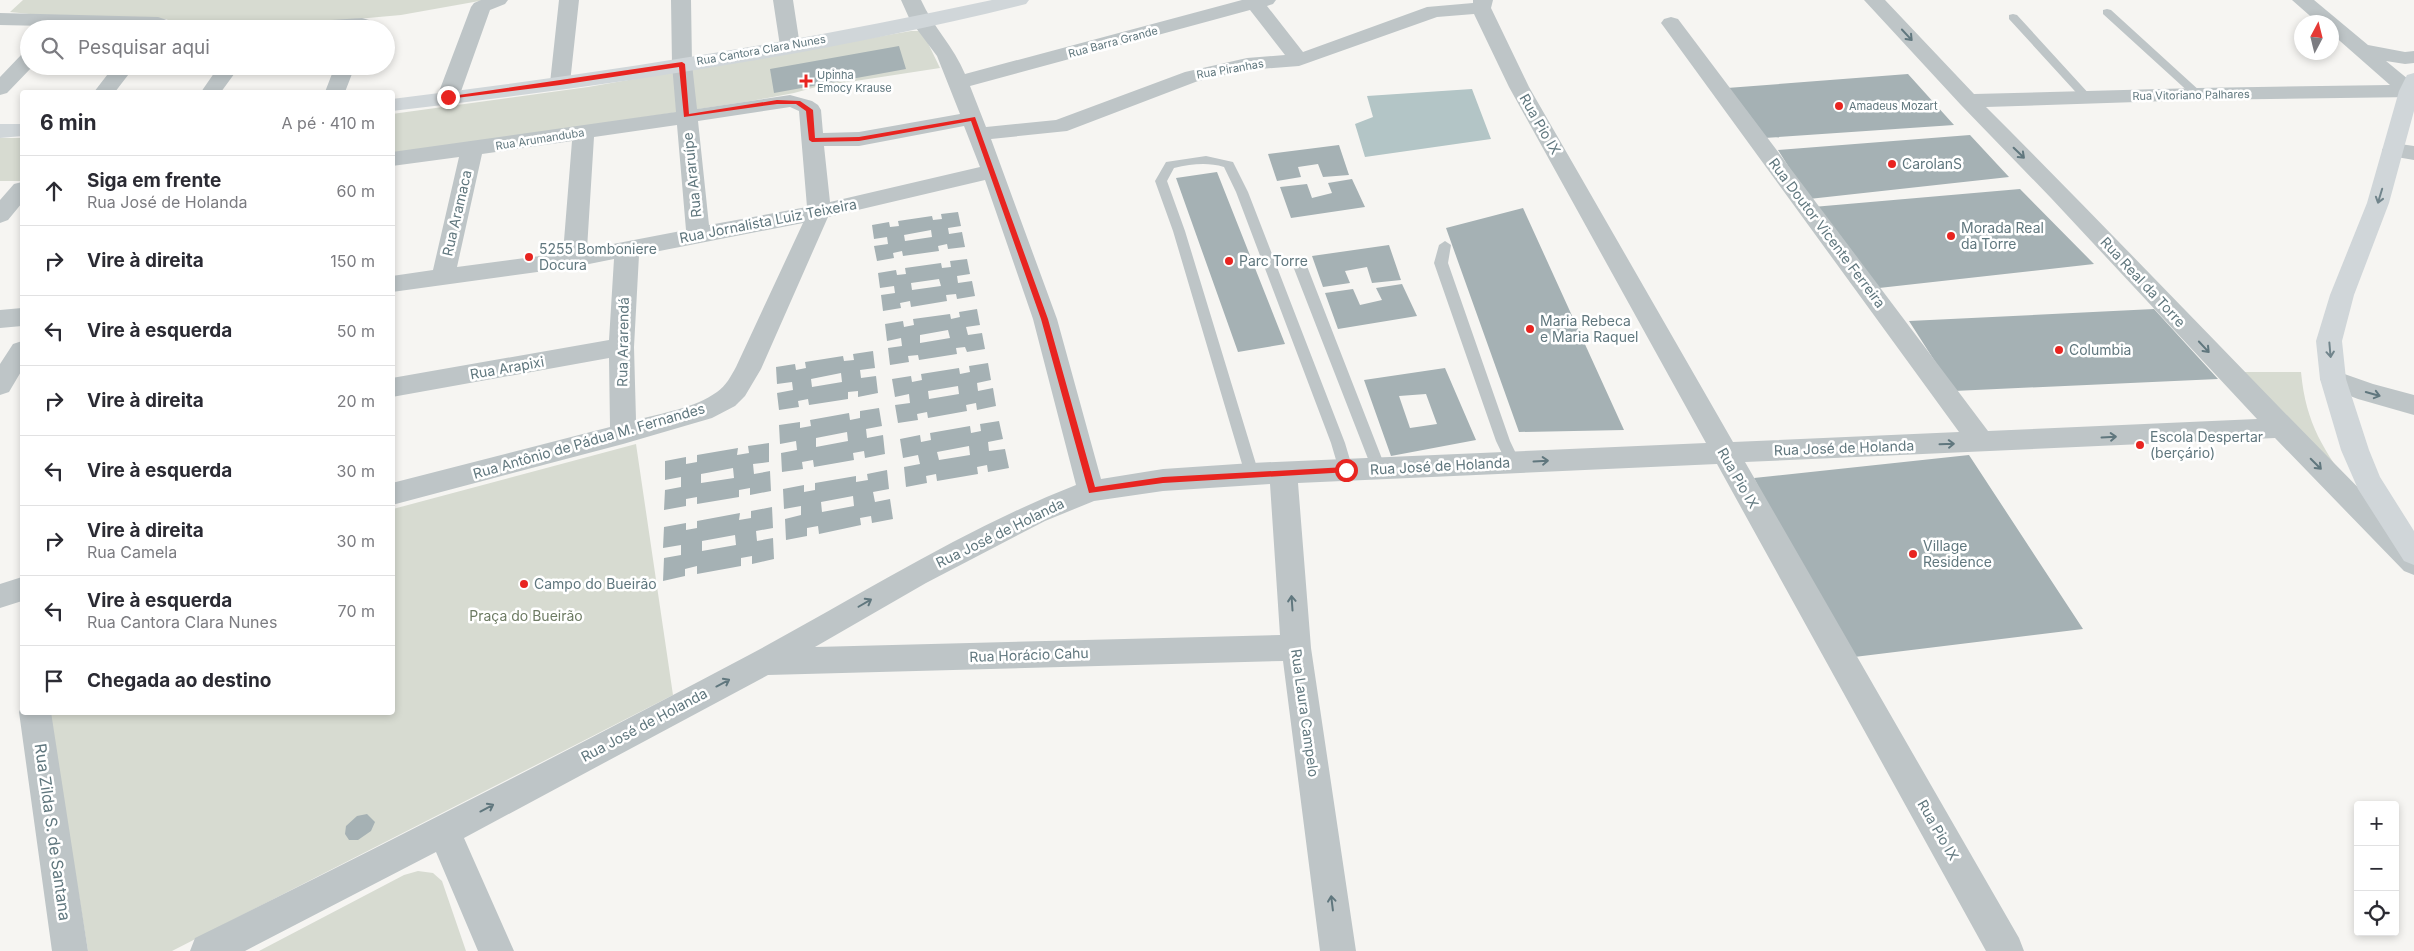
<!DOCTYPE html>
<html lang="pt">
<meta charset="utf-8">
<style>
:root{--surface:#fff;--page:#f7f7f7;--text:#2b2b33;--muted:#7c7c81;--line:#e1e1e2}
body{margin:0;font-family:Inter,sans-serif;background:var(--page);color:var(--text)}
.controls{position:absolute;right:15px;bottom:15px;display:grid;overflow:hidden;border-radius:5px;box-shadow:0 2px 8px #0003}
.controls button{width:45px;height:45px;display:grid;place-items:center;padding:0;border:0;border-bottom:1px solid var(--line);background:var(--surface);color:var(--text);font:25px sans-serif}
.compass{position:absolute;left:2294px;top:15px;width:45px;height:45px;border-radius:50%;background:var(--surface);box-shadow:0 2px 8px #0003;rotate:7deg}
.stop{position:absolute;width:15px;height:15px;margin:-11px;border:4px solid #e82420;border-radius:50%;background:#fff}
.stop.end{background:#e82420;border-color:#fff;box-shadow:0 1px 5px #0008}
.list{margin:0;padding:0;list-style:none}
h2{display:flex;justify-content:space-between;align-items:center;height:65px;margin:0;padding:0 20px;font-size:21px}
h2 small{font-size:16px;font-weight:400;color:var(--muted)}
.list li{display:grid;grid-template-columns:32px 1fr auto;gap:15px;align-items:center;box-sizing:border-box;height:70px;padding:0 20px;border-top:1px solid var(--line)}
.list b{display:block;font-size:19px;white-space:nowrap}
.list p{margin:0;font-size:16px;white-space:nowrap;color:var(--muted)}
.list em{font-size:16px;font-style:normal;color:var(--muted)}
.icon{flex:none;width:28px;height:28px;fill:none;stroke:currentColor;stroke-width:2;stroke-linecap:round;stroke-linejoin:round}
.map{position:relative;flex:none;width:2414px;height:951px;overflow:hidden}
.search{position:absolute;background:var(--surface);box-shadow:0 2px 8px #0003;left:20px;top:20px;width:375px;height:55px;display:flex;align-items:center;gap:12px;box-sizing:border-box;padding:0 18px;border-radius:28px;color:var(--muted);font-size:19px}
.panel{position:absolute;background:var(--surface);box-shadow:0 2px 8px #0003;left:20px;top:90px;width:375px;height:625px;border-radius:5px}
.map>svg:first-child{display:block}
.green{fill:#d7dbd1}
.water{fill:#b3c5c6}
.building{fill:#a5b1b4;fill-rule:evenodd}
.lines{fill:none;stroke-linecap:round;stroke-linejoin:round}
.lane{fill:#bec5c7;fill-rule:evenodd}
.street{fill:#bec5c7;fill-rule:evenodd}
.secondary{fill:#d0d6d9;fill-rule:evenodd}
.primary{fill:#d0d6d9;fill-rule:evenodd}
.oneway{stroke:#60777e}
.oneway2{stroke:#71858c}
.route{fill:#e82420}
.poi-dot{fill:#e82420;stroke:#fff;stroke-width:2}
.labels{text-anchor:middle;stroke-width:5;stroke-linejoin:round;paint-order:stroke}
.far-street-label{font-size:11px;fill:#60777e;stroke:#fff}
.far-poi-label{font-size:11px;fill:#60777e;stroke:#fff;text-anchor:start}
.street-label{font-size:14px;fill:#60777e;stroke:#fff}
.poi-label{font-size:14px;fill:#60777e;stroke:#fff;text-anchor:start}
.park-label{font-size:14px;fill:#6d7b63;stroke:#fff}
.near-street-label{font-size:16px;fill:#60777e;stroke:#fff}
</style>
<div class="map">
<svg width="2414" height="951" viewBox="0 0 2414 951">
<rect width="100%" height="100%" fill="#f6f5f2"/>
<path class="green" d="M 23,0 L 485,0 L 401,15 L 257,28 L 185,29 L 166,19 L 60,17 L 10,12 Z
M 911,31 L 920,31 L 924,35 L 940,68 L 816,87 L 794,93 L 751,101 L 393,155 L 392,114 L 588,87 Z
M 0,138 L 22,138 L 22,181 L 0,181 Z
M 2238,372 L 2301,372 C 2306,425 2324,450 2354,492 Z
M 636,444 L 673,695 L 172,951 L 88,951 L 49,713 L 392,712 L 393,509 Z
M 418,871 L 433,873 L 442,881 L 466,951 L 259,951 L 404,875 Z"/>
<path class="water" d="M 1472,89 L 1491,139 L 1365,157 L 1355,124 L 1373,117 L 1367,96 Z"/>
<path class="building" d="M 899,46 L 906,69 L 774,93 L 770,69 Z
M 1908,74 L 1954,125 L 1764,138 L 1727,88 Z
M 1970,135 L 2009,177 L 1809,199 L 1778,150 Z
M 1339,145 L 1349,175 L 1323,177 L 1318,164 L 1298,167 L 1301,177 L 1277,181 L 1268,154 Z
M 1217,172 L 1285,344 L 1238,352 L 1176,178 Z
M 1352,179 L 1365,207 L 1291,218 L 1280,187 L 1307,184 L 1312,198 L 1332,193 L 1328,183 Z
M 2020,189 L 2094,264 L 1879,288 L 1813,207 Z
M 1523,208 L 1624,430 L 1519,432 L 1446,228 Z
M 958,212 L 961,226 L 948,228 L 949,234 L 962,232 L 965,247 L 948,249 L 947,244 L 938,246 L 939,251 L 903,256 L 902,251 L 893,253 L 894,258 L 877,261 L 874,246 L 888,244 L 887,237 L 874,239 L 872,225 L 889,222 L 890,227 L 899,226 L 898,221 L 932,216 L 933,220 L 942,219 L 941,214 ZM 931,230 L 932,237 L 905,241 L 904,235 Z
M 1389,245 L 1401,280 L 1372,283 L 1367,267 L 1345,271 L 1350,283 L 1323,287 L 1312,256 Z
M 967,259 L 970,274 L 957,276 L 958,283 L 972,281 L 975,296 L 957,299 L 956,294 L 946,295 L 947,301 L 911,307 L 910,301 L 900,303 L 901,308 L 883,311 L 881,295 L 895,293 L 894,286 L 880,288 L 878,273 L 896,270 L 897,275 L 906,274 L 905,268 L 941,263 L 942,268 L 951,267 L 950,261 ZM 939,279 L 941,286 L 912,290 L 911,283 Z
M 1402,284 L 1417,316 L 1338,329 L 1325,293 L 1353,289 L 1360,305 L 1382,300 L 1376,288 Z
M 977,309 L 980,325 L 966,327 L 968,335 L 982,333 L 985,349 L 967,352 L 965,347 L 956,348 L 957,354 L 919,360 L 918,355 L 908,356 L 909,362 L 890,365 L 888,348 L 902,346 L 901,338 L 887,341 L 885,324 L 903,321 L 904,327 L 914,325 L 913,319 L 950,314 L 951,319 L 960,317 L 959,312 ZM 948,330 L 950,338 L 920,343 L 920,335 Z
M 2154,309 L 2218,379 L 1954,391 L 1909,321 Z
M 873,351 L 875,368 L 860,370 L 861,378 L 876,376 L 878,393 L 858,397 L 858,391 L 848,392 L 848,399 L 809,405 L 808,399 L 798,401 L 799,407 L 779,410 L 777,393 L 793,390 L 792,382 L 777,384 L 776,367 L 795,364 L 796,370 L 806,368 L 805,362 L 843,356 L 844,361 L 854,360 L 853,354 ZM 841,373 L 842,382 L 812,387 L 811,379 Z
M 988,363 L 991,380 L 977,383 L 978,391 L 993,388 L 996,406 L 977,410 L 976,403 L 966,405 L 967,411 L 928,418 L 927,412 L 917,414 L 918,420 L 898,423 L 895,405 L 910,403 L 909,394 L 895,397 L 892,379 L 911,376 L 912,382 L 922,380 L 921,374 L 959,368 L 960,374 L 970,372 L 969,366 ZM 958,386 L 959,394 L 929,399 L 928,391 Z
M 1445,368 L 1476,440 L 1391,456 L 1364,380 ZM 1426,394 L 1437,424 L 1410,428 L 1399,396 Z
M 879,408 L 882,426 L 866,429 L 867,438 L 883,435 L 885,454 L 865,458 L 864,451 L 853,453 L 854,460 L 814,467 L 813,460 L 802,462 L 803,469 L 782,472 L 781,453 L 797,450 L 796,441 L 780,444 L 779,425 L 800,422 L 800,428 L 811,426 L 810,420 L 849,413 L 850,420 L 860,418 L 860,411 ZM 847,432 L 848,441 L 816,447 L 816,438 Z
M 999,421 L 1003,439 L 988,442 L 989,451 L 1005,449 L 1009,468 L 988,472 L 987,465 L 977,467 L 978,474 L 937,481 L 936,474 L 926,476 L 927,483 L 906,487 L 904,467 L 920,464 L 918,455 L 903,458 L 900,439 L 920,435 L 921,442 L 931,440 L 930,433 L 970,426 L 971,433 L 981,431 L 980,424 ZM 969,446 L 970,455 L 939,460 L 937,452 Z
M 769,443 L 769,462 L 753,464 L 754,474 L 770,471 L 771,491 L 750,495 L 750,488 L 739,490 L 739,497 L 697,504 L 697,497 L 686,499 L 686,506 L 664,510 L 665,490 L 681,487 L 681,477 L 665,480 L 665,461 L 686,457 L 686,464 L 697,462 L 697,455 L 738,448 L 737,455 L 749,453 L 748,446 ZM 733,468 L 734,478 L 701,483 L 701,474 Z
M 1969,455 L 2083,629 L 1846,658 L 1754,478 Z
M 887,470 L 889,489 L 873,492 L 875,502 L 890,499 L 893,519 L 872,523 L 871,516 L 860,518 L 861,525 L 819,534 L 818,526 L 807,528 L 807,536 L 786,540 L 785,519 L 801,515 L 801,506 L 784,509 L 783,489 L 804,485 L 804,492 L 815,490 L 815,483 L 856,476 L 856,482 L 868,480 L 867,474 ZM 853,496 L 854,506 L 822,512 L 821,502 Z
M 772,507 L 773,528 L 756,531 L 757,541 L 773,538 L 774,559 L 752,564 L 752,556 L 741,558 L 741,566 L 697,574 L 697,566 L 685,569 L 685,576 L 663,581 L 664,558 L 681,555 L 681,545 L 663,548 L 664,527 L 686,523 L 686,530 L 697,528 L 697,521 L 740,513 L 739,520 L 751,518 L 751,511 ZM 735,535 L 736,545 L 702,551 L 702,541 Z
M 367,814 L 375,822 L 371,831 L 358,840 L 349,840 L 345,834 L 346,826 L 357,816 Z"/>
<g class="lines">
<path class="lane" d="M 2107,9 L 2111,10 L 2201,92 L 2201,96 L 2193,96 L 2103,14 L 2103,10 Z
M 2013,14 L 2017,15 L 2091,96 L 2091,100 L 2083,100 L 2009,19 L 2009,15 Z
M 1206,156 L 1233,162 L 1248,192 L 1345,443 L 1353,470 L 1351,474 L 1346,476 L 1341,474 L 1339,470 L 1331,443 L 1236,192 L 1224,167 C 1207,162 1192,164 1174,168 L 1167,181 L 1185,231 L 1259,474 L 1257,478 L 1252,480 L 1247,478 L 1245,474 L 1173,231 L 1155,181 L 1166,162 Z
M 1445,241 L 1451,245 L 1448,263 L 1510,441 L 1520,462 L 1518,466 L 1508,466 L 1496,441 L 1434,263 L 1439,245 Z
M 1298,257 L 1305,261 L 1386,469 L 1384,473 L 1379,475 L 1374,473 L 1372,469 L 1291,261 Z"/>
<path class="street" d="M 481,0 L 508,0 L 505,4 L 490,10 L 459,97 L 455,101 L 448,103 L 441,101 L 437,97 L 471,7 L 474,3 Z
M 559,0 L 579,0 L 570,83 L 567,87 L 560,89 L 553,87 L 550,83 Z
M 671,0 L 691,0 L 692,64 L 697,109 L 790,95 L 812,101 L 818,105 L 821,110 L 823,133 L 859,132 L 960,114 L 937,56 L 910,20 L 901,0 L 921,0 C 933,27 954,47 965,74 L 1242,0 L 1276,0 L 1273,4 L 1267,6 L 1303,52 L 1427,7 L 1473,3 L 1473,0 L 1493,0 L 1491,8 L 1529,87 L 1733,442 L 1959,432 L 1664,27 L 1661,23 L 1664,19 L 1671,17 L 1678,19 L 1988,431 L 2257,419 L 2051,198 L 1961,105 L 1864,0 L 1885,0 L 1974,94 L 2197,88 L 2390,85 L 2332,34 L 2332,22 L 2317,22 L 2292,0 L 2314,0 L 2368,45 L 2405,52 L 2414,51 L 2414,63 L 2405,64 L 2386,61 L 2414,84 L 2414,97 L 2197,100 L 1986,107 C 2130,251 2270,400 2414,544 L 2414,575 L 2404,571 L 2275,438 L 1745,462 L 2019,938 L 2024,951 L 1986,951 L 1717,464 L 1298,483 L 1311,648 L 1356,951 L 1320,951 L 1283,661 L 768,675 L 464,838 L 514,951 L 478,951 L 436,852 L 245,951 L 190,951 L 195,938 C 381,846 566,752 749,655 C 858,597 961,530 1076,485 L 1033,319 L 985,180 L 828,217 L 761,369 L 745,396 L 735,406 L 712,418 L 623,444 L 392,505 L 392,483 L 610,427 L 609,358 L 392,397 L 392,378 L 609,340 L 614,259 L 574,267 L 392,292 L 392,276 L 433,270 L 459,157 L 392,166 L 392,152 L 676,112 L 672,64 ZM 1250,10 L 1285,55 L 1247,58 L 1185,72 L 1056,120 L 986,127 L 970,86 ZM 1474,14 L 1509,87 L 1706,443 L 1252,463 L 1163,469 L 1101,479 L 1057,319 L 991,139 L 1067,131 L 1198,81 L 1247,70 L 1299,66 L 1437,17 ZM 790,107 L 799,111 L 807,207 L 709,225 L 698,121 ZM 677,125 L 686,230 L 587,249 L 594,137 ZM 964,126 L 980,167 L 830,202 L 824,146 L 859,146 ZM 572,141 L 563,253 L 457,267 L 482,154 ZM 803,223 L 736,367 C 731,376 726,386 717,392 C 695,408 662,413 636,420 L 634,347 L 639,255 ZM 1270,484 L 1280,635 L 815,647 L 926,583 L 1045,521 L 1094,501 L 1163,491 Z
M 773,0 L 793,0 L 800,46 L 797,50 L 790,52 L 783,50 L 780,46 Z
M 0,13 L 158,17 L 182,25 L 185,29 L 0,25 Z
M 362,18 L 369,20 L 372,24 L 370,29 L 275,29 L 278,25 L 285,23 Z
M 29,52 L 29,66 L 33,66 L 7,93 L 0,95 L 0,77 L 22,54 Z
M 114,66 L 135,66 L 115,92 L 94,92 Z
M 219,66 L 240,66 L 221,92 L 201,92 Z
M 335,66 L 355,66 L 345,92 L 325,92 Z
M 2393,143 L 2414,146 L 2414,160 L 2385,155 L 2382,150 L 2385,145 Z
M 22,182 L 22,203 L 8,220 L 0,223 L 0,200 L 14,184 Z
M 22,308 L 22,326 L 0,328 L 0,310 Z
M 22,341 L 22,370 L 9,392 L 0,395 L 0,364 L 13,344 Z
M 2333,370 L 2373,384 L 2414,395 L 2414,415 L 2358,399 L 2324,386 L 2320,379 L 2324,372 Z
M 22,577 L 22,601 L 0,608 L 0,584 Z
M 22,705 L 22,712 L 51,712 L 88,951 L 52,951 L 19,712 Z"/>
<path class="secondary" d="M 992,0 L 1029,0 L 1026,4 C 818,56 605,86 392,111 L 392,99 C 594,74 794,43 992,0 Z
M 0,124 L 22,124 L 22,136 L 0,138 Z"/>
<path class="primary" d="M 2414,73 L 2414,111 L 2389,203 L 2354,295 L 2342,341 L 2346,379 L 2369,450 L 2380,477 L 2414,531 L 2414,565 L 2404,561 L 2358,489 L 2341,450 L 2320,379 L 2316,341 L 2330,295 L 2367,203 L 2399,91 L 2407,75 Z"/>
</g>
<defs><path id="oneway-shaft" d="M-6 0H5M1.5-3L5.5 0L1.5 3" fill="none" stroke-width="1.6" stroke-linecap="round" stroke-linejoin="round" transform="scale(1.25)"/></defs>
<g class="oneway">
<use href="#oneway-shaft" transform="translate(1907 35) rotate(47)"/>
<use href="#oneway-shaft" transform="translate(2019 153) rotate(44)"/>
<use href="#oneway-shaft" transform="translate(2204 347) rotate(47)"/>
<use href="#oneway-shaft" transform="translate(2373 394) rotate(16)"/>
<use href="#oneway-shaft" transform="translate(2109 437) rotate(-3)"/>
<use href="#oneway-shaft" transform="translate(1947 444) rotate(-2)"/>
<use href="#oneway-shaft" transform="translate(1541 461) rotate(-3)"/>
<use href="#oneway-shaft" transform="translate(2316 464) rotate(45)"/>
<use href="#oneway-shaft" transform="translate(865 603) rotate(-30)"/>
<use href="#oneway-shaft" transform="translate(1292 603) rotate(-94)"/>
<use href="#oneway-shaft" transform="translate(723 683) rotate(-28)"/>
<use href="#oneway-shaft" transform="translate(487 808) rotate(-28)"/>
<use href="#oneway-shaft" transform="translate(1332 903) rotate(-97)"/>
</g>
<g class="oneway2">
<use href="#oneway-shaft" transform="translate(2380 196) rotate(107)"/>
<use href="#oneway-shaft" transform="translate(2330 350) rotate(85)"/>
</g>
<path class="route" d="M 682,62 L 685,64 L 689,114 L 777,100 L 800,101 L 813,110 L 815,138 L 859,137 L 975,117 L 1048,319 L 1095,487 L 1163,477 L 1346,467 L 1349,468 L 1349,472 L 1163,483 L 1089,493 L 1041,319 L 971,121 L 859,141 L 812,142 L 809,140 L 806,111 L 796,104 L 777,104 L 684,117 L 679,67 L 560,85 L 448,99 L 445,97 Z"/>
<g class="poi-dot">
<path d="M803.5 73.5h5v5h5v5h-5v5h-5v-5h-5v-5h5z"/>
<circle cx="1839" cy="106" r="5"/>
<circle cx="1892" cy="164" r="5"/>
<circle cx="1951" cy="236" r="5"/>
<circle cx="529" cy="257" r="5"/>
<circle cx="1229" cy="261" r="5"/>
<circle cx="1530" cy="329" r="5"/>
<circle cx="2059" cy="350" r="5"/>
<circle cx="2140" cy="445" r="5"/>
<circle cx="1913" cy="554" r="5"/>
<circle cx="524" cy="584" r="5"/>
</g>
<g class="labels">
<g class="far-street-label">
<text transform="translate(1113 42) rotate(-15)" y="4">Rua Barra Grande</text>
<text transform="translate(761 50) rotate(-10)" y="4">Rua Cantora Clara Nunes</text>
<text transform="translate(1230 69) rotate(-10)" y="4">Rua Piranhas</text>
<text transform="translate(2191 95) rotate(-1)" y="4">Rua Vitoriano Palhares</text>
<text transform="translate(540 139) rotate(-9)" y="4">Rua Arumanduba</text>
</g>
<g class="far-poi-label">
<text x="817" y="79">Upinha<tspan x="817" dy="13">Emocy Krause</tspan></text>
<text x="1849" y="110">Amadeus Mozart</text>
</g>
<g class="street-label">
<text transform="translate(1540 124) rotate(60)" y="5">Rua Pio IX</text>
<text transform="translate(692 175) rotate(-96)" y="5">Rua Araruípe</text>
<text transform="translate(457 213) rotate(-77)" y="5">Rua Aramaca</text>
<text transform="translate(768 221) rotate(-11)" y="5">Rua Jornalista Luiz Teixeira</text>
<text transform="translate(1827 233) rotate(53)" y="5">Rua Doutor Vicente Ferreira</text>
<text transform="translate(2143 282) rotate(47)" y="5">Rua Real da Torre</text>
<text transform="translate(623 342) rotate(-89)" y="5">Rua Ararendá</text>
<text transform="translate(507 368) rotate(-10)" y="5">Rua Arapixi</text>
<text transform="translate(589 441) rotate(-16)" y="5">Rua Antônio de Pádua M. Fernandes</text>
<text transform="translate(1844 448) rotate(-2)" y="5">Rua José de Holanda</text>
<text transform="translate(1440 466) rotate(-3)" y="5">Rua José de Holanda</text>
<text transform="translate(1738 478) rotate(60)" y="5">Rua Pio IX</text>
<text transform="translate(1000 533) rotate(-26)" y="5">Rua José de Holanda</text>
<text transform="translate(1029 655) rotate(-2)" y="5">Rua Horácio Cahu</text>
<text transform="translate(1305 713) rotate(82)" y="5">Rua Laura Campelo</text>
<text transform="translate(644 725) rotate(-28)" y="5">Rua José de Holanda</text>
<text transform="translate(1938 830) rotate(60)" y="5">Rua Pio IX</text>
</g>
<g class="poi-label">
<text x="1902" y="169">CarolanS</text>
<text x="1961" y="233">Morada Real<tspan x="1961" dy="16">da Torre</tspan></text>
<text x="539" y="254">5255 Bomboniere<tspan x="539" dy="16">Docura</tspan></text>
<text x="1239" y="266">Parc Torre</text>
<text x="1540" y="326">Maria Rebeca<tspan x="1540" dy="16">e Maria Raquel</tspan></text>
<text x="2069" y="355">Columbia</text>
<text x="2150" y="442">Escola Despertar<tspan x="2150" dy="16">(berçário)</tspan></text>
<text x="1923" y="551">Village<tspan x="1923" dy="16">Residence</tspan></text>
<text x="534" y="589">Campo do Bueirão</text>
</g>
<g class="park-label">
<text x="526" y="621">Praça do Bueirão</text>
</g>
<g class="near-street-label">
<text transform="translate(53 832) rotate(82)" y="6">Rua Zilda S. de Santana</text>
</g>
</g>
</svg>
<div class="controls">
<button>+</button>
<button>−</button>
<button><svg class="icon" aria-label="locate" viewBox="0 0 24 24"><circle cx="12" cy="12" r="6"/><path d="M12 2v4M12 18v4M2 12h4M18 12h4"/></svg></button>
</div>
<svg class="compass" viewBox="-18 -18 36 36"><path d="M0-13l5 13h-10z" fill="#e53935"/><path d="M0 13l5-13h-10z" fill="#7c7c81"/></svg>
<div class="stop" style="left:1346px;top:470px"></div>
<div class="stop end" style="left:448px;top:97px"></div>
<div class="search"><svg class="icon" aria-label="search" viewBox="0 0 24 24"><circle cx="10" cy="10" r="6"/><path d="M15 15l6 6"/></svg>Pesquisar aqui</div>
<section class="panel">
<h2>6 min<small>A pé · 410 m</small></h2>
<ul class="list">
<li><svg class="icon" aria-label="ahead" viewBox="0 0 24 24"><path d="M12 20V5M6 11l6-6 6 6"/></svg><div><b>Siga em frente</b><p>Rua José de Holanda</p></div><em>60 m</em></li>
<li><svg class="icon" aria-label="right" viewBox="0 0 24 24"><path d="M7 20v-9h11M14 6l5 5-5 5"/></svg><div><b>Vire à direita</b></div><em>150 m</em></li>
<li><svg class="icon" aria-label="left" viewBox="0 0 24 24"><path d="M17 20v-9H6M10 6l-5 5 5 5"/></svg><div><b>Vire à esquerda</b></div><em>50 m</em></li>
<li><svg class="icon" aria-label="right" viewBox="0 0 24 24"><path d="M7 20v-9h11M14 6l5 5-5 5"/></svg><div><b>Vire à direita</b></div><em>20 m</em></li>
<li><svg class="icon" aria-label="left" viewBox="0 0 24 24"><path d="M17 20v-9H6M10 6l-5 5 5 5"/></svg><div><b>Vire à esquerda</b></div><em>30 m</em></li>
<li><svg class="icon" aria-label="right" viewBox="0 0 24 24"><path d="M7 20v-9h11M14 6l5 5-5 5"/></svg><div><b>Vire à direita</b><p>Rua Camela</p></div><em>30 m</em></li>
<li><svg class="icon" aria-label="left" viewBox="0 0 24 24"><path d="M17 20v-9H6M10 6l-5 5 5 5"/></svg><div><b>Vire à esquerda</b><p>Rua Cantora Clara Nunes</p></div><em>70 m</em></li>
<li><svg class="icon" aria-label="arrive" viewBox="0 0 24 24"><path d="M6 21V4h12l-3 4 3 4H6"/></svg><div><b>Chegada ao destino</b></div></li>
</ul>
</section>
</div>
